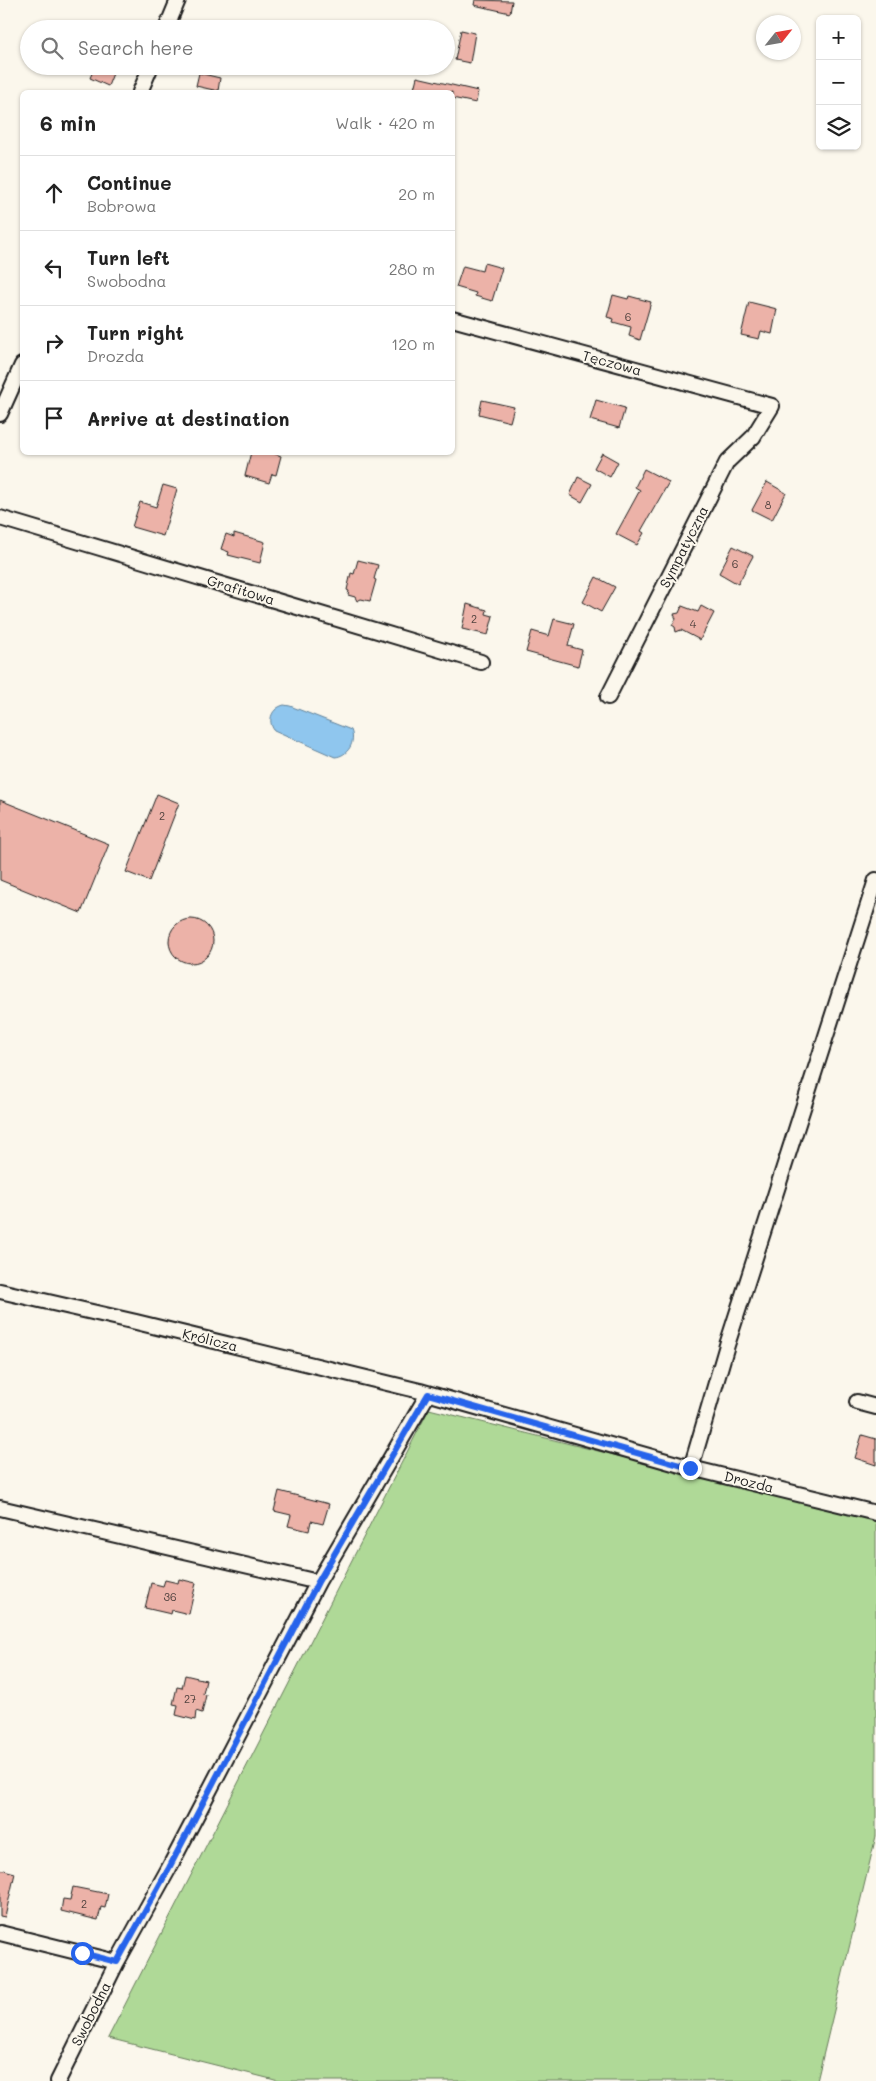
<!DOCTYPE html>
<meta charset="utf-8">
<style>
:root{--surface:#fff;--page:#f2f2f2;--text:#222;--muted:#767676;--line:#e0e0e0}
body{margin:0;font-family:Mali,sans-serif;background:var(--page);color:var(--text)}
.controls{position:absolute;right:15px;top:15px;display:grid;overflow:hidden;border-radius:8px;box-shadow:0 1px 4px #0004}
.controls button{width:45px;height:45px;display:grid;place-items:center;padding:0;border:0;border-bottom:1px solid var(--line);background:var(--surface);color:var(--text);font:25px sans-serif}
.compass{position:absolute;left:756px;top:15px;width:45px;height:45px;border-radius:50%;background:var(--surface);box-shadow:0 1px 4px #0004;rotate:59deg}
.stop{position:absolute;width:15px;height:15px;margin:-11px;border:4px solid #2563eb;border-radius:50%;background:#fff}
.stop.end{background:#2563eb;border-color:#fff;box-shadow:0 1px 5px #0008}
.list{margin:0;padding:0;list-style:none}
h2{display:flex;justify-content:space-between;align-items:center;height:65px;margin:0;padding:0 20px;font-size:21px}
h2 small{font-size:16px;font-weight:400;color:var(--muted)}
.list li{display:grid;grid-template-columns:32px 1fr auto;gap:15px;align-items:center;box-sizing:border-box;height:75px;padding:0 20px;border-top:1px solid var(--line)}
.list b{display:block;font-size:19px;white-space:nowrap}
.list p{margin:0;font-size:16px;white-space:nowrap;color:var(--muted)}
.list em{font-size:16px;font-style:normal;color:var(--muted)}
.icon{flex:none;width:28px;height:28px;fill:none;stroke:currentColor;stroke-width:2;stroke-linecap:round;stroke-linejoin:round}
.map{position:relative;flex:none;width:876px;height:2081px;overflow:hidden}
.search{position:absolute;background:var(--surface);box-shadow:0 1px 4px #0004;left:20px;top:20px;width:435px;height:55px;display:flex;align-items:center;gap:12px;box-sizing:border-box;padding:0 18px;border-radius:28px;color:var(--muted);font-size:19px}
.panel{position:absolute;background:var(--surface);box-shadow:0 1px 4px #0004;left:20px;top:90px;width:435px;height:365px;border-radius:8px}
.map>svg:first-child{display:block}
.green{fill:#afd997;stroke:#667a5a}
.water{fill:#8fc6ee;stroke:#61829a}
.building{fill:#ecb2a8;stroke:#1c1c1c}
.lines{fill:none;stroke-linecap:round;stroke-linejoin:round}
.minor-casing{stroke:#1c1c1c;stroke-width:18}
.minor{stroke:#fbf7ec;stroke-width:14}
.route{stroke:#2563eb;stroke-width:6}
.labels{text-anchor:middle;stroke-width:4;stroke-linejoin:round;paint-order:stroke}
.number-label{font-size:11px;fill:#50423f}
.street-label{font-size:14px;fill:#1c1c1c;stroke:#fbf7ec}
</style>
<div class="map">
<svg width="876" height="2081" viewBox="0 0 876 2081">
<rect width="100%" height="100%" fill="#fbf7ec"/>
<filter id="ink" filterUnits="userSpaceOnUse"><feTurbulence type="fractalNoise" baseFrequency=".02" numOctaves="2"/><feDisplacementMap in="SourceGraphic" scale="10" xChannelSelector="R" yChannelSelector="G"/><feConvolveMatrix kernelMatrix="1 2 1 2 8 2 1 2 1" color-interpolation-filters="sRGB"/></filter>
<g filter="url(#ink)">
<path class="green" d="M 429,1409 L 876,1520 L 876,1836 L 817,2081 L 279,2081 L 108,2038 Z"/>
<path class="water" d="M 284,705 L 290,706 L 351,730 C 356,742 348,756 335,757 L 274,730 C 267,720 272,708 284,705 Z"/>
<path class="building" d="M 475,0 L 512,1 L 510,13 L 474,5 Z
M 461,30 L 475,33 L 470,63 L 455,60 Z
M 95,66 L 116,66 L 108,86 L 90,78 Z
M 199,73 L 220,78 L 218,91 L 196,86 Z
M 417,77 L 478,91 L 476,103 L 452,98 L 452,92 L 429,92 L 414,89 Z
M 484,263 L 502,268 L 492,301 L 475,296 L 476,293 L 456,287 L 463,266 L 482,271 Z
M 613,295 L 628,299 L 629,296 L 651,302 L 640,340 L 629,336 L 631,327 L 613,322 L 614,319 L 607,317 Z
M 749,302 L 777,309 L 772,334 L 761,331 L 759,339 L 741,335 Z
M 482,400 L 514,407 L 510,422 L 479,414 Z
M 596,400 L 625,408 L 619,428 L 590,420 Z
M 251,452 L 270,452 L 281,456 L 276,475 L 272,474 L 269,483 L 245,476 Z
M 602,453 L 618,462 L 610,477 L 594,468 Z
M 644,469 L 669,482 L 641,531 L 644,533 L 637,545 L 616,534 L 640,490 L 635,487 Z
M 578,477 L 592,484 L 582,502 L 570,495 Z
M 767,482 L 786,493 L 772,520 L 752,510 Z
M 163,485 L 177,489 L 163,536 L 132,527 L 140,502 L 156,507 Z
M 234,533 L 265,542 L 260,563 L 228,555 L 229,552 L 221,549 L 226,534 L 234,537 Z
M 733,546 L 753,556 L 738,584 L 719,573 Z
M 358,560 L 378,565 L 374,579 L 376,580 L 370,601 L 361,599 L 357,601 L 355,597 L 348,595 L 349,591 L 347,590 L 351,573 L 354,574 Z
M 596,577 L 615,587 L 601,612 L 583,602 Z
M 467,604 L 487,610 L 486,614 L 493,616 L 488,635 L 462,629 Z
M 682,606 L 698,612 L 701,606 L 714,613 L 700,640 L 681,630 L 676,632 L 675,627 L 672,625 L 676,619 L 674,614 L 679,613 Z
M 554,619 L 574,624 L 568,646 L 582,650 L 578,666 L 526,652 L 532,631 L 549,636 Z
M 157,794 L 179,803 L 149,881 L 126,872 Z
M 0,800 L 109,844 L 81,913 L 0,880 Z
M169 941a22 22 0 1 1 44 0a22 22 0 1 1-44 0Z
M 862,1435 L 876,1439 L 876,1465 L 855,1458 Z
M 279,1491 L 329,1504 L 323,1524 L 311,1521 L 309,1531 L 288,1526 L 291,1515 L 274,1511 Z
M 179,1579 L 196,1583 L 189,1614 L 172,1610 L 171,1614 L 145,1608 L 151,1583 L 163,1586 L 165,1580 L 178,1583 Z
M 185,1675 L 206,1680 L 203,1694 L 206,1695 L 202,1713 L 196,1711 L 195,1720 L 176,1715 L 178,1705 L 173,1704 L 177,1687 L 182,1688 Z
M 0,1869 L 15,1873 L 5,1917 L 0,1916 Z
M 73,1887 L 108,1894 L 105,1908 L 101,1907 L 98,1920 L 61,1911 L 63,1899 L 70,1900 Z"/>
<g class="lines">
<g class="minor-casing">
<path id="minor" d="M 166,29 L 178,0
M 140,92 L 151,66
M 452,319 L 772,406 L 753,437 L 727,462 L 608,697
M 0,414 L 22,365
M 0,518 L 481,662
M 0,1291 L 136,1322 L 420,1391 L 691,1468 L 876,1513
M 857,1402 L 876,1407
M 691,1468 L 727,1345 L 876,880
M 0,1508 L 318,1582
M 0,1933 L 117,1962
M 58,2081 L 117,1962 L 169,1868 L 318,1582 L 428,1394"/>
</g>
<use href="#minor" class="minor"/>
</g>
</g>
<g class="lines" filter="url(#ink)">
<path class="route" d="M 82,1953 L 117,1962 L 169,1868 L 318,1582 L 428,1394 L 690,1468"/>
</g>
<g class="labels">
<g class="number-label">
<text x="628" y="321">6</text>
<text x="768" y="509">8</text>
<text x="735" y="568">6</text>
<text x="474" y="623">2</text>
<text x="693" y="628">4</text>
<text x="162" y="820">2</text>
<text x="170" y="1601">36</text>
<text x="190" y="1703">27</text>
<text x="84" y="1908">2</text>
</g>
<g class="street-label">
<text transform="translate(612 363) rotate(15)" y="5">Tęczowa</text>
<text transform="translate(684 547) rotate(-63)" y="5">Sympatyczna</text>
<text transform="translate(241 590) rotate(17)" y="5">Grafitowa</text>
<text transform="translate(210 1340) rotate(14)" y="5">Królicza</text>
<text transform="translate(749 1482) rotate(14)" y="5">Drozda</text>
<text transform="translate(91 2014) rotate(-63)" y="5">Swobodna</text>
</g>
</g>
</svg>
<div class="controls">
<button>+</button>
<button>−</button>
<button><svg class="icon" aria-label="layers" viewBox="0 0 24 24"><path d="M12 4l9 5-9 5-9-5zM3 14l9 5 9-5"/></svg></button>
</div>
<svg class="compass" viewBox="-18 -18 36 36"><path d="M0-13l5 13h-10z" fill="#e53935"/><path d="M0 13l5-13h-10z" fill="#767676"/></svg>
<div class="stop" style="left:82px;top:1953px"></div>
<div class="stop end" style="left:690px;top:1468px"></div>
<div class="search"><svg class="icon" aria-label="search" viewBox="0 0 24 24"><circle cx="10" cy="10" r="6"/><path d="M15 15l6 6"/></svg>Search here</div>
<section class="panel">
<h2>6 min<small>Walk · 420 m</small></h2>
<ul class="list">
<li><svg class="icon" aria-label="ahead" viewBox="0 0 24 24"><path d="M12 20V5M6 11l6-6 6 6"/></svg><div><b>Continue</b><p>Bobrowa</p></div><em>20 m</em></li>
<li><svg class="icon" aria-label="left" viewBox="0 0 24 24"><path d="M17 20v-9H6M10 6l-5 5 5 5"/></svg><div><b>Turn left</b><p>Swobodna</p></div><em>280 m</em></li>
<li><svg class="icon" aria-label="right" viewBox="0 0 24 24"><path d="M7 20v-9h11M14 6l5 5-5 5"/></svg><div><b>Turn right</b><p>Drozda</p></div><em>120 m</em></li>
<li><svg class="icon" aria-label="arrive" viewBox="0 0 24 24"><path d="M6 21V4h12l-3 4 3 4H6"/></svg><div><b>Arrive at destination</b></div></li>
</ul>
</section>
</div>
